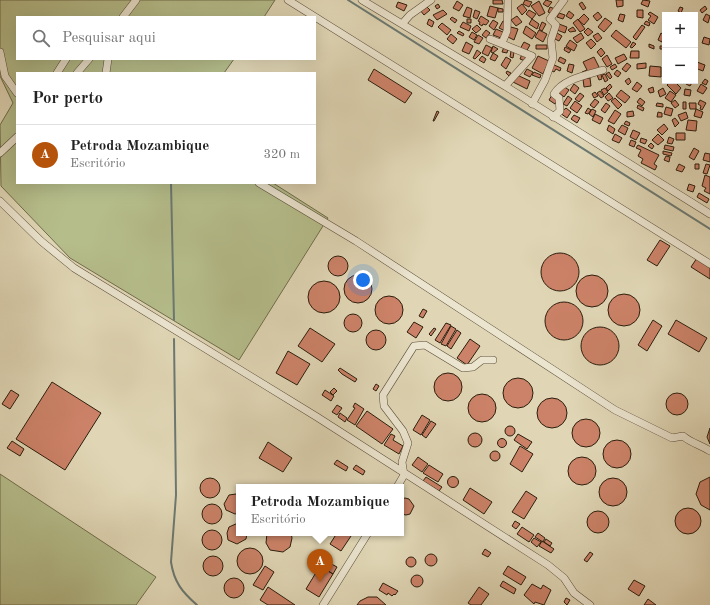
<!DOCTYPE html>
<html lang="pt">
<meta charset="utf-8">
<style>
:root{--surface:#fff;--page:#f6f6f6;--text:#222;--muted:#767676;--line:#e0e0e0;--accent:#b45309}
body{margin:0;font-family:"Old Standard TT",serif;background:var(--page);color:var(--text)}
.controls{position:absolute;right:12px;top:12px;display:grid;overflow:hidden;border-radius:0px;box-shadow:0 4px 16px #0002}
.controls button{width:36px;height:36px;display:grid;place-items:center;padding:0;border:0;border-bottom:1px solid var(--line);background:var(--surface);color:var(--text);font:20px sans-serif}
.you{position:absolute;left:363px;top:280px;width:14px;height:14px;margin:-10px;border:3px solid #fff;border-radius:50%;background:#1a73e8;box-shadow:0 0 0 6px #1a73e833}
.badge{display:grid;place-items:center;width:26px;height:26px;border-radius:50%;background:var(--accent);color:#fff;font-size:13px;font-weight:700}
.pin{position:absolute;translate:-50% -33px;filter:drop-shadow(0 1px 2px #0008)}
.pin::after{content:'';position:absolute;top:21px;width:14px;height:12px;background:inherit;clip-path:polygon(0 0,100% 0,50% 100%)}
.popup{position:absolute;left:236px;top:484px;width:168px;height:52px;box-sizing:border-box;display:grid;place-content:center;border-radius:0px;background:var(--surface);filter:drop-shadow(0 1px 3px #0005);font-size:13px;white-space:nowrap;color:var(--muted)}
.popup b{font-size:15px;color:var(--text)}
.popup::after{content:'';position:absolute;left:50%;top:100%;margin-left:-8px;border:8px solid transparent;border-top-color:var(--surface)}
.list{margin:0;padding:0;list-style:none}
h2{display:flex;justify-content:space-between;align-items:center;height:52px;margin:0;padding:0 16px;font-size:17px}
h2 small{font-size:13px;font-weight:400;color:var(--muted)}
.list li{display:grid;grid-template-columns:26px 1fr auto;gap:12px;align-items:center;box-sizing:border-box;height:60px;padding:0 16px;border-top:1px solid var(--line)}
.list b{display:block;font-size:15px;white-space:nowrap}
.list p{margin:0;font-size:13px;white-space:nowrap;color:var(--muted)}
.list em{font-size:13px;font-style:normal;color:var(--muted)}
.icon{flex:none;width:22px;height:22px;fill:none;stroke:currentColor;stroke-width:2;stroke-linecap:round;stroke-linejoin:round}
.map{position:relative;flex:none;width:710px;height:605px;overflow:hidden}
.search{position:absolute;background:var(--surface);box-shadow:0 4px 16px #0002;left:16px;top:16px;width:300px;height:44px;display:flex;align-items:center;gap:10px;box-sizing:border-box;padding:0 14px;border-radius:0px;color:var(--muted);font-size:15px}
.panel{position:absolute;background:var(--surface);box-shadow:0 4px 16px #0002;left:16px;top:72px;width:300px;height:112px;border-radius:0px}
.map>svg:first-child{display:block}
.green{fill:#b5bd8b;stroke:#706d4c}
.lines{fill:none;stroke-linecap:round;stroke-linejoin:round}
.stream{stroke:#6b7972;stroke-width:2}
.building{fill:#cc8268;stroke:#2b1d0d}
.minor-casing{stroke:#584b37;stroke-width:8}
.minor{stroke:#ebe4cf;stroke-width:7}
</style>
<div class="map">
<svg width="710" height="605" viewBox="0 0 710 605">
<rect width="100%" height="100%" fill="#e0d6b5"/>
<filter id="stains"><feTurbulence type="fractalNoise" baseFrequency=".005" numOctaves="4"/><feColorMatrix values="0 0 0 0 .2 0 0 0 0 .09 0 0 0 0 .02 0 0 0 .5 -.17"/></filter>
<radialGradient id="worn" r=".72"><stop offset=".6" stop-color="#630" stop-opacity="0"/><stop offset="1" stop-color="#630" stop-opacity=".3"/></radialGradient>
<path class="green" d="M 0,0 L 275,0 L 264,17 L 17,17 L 17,59 L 234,59 L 224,73 L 17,73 L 17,183 L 273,183 L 328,218 L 239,360 L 70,258 L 1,186 L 0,125 L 13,103 L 0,76 Z
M 0,474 L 156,577 L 136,605 L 0,605 Z"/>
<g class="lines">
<path class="stream" d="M 348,0 L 710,229
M 171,183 L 174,320
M 174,339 L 176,495 L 171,562 C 174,582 182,592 197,605"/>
</g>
<path class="building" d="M 493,0 L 502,0 L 503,4 L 493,4 Z
M 525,0 L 532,2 L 529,7 L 523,4 Z
M 546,0 L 552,2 L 548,7 L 543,4 Z
M 616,0 L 623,0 L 623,6 L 617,7 Z
M 643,0 L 650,1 L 648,7 L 641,4 Z
M 457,1 L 463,5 L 459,11 L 453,8 Z
M 539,1 L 545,13 L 539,16 L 531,6 Z
M 398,2 L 407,5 L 404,11 L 396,7 Z
M 582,2 L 586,8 L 583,10 L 579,4 Z
M 438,4 L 440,7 L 437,9 L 435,6 Z
M 522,4 L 527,10 L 522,15 L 517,8 Z
M 426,6 L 430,10 L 424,15 L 420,10 Z
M 490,6 L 498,8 L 495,18 L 487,16 Z
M 705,6 L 707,9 L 702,13 L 700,10 Z
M 467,7 L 472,9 L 470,18 L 463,16 Z
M 550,7 L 555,9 L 552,14 L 548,12 Z
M 680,7 L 683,8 L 681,13 L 678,11 Z
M 498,8 L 503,9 L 503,12 L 498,12 Z
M 443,10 L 447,14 L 437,20 L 433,15 Z
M 475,10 L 480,12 L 477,19 L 473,17 Z
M 529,10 L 536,14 L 532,19 L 526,14 Z
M 637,10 L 643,10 L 643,18 L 637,17 Z
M 569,11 L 574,15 L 571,19 L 566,16 Z
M 598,12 L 602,17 L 597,21 L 593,16 Z
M 650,12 L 658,17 L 654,24 L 648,20 L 651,16 L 648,14 Z
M 559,13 L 565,15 L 563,19 L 557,17 Z
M 584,14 L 589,19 L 584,25 L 578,20 Z
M 620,14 L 625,15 L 623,22 L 618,20 Z
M 706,14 L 710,16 L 708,23 L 703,20 Z
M 481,16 L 489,21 L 486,25 L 483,24 L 482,26 L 479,24 L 480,22 L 478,21 Z
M 517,16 L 522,22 L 516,26 L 511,20 Z
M 452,17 L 457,20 L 455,23 L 450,19 Z
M 605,18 L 612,23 L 604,32 L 598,27 Z
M 429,19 L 434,22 L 432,27 L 427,24 Z
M 467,19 L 471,19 L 471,23 L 467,23 Z
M 532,19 L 539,24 L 537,29 L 529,24 Z
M 578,19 L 585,29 L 580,32 L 573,23 Z
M 493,20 L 498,23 L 494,30 L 489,26 Z
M 503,21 L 506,22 L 503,30 L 499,28 Z
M 646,21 L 650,23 L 649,26 L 644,24 Z
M 463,22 L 471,26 L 469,31 L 460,27 Z
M 542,22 L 546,24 L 542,31 L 539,29 Z
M 442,23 L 451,30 L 447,35 L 438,27 Z
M 559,24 L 567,27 L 565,33 L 557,30 Z
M 477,25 L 481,29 L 476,33 L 472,29 Z
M 642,25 L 645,27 L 636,40 L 633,37 Z
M 526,26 L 536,33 L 532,39 L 523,33 Z
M 511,27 L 518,29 L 514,40 L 508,37 Z
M 573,27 L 576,31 L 570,32 L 568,30 Z
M 588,28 L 593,32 L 588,36 L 584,32 Z
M 496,29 L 503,32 L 501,38 L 493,35 Z
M 486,30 L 490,33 L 486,38 L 482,35 Z
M 539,30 L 547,34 L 543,42 L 535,37 Z
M 616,30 L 631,42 L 626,48 L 611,36 Z
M 459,31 L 464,34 L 463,36 L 457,33 Z
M 472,32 L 477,35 L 474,40 L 469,37 Z
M 557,33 L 562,36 L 559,41 L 555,39 Z
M 581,33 L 584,38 L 577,43 L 573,38 Z
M 598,33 L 602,38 L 597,42 L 593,36 Z
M 661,33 L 664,35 L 662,42 L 658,40 Z
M 451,34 L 457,39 L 453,44 L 447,39 Z
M 478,35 L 483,38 L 479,44 L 474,42 Z
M 704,37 L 710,39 L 709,45 L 702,43 Z
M 591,39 L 596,44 L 591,49 L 586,43 Z
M 570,40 L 577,45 L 574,51 L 566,46 Z
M 466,42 L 473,46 L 469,54 L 462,51 Z
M 524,42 L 530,45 L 526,52 L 520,49 Z
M 633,42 L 636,44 L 632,48 L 630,47 Z
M 649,44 L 654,46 L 654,49 L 649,47 Z
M 486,45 L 492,48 L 488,56 L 482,53 Z
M 536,45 L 547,45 L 547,49 L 536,49 Z
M 493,46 L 498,49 L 493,53 L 491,52 Z
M 660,46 L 664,46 L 664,49 L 660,49 Z
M 504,47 L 508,48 L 507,53 L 502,52 Z
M 565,47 L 571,50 L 569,53 L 564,50 Z
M 601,48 L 605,53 L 601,57 L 597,52 Z
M 477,50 L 481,53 L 475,59 L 473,58 Z
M 511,51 L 514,52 L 513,58 L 510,57 Z
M 631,51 L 639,51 L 639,58 L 630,58 Z
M 493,53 L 498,56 L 495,61 L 490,59 Z
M 522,54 L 528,56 L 525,61 L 520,59 Z
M 624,54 L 627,59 L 618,64 L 615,58 Z
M 607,55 L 612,64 L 607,67 L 602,59 Z
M 482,56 L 486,59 L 484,63 L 479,60 Z
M 538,56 L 549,61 L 543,74 L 532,68 Z
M 506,57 L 511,60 L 506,69 L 501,65 Z
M 560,57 L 566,60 L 564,64 L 558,61 Z
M 594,57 L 600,69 L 584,76 L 582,72 L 587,70 L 583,62 Z
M 697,62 L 705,65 L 703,71 L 695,68 Z
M 627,63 L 631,66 L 626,72 L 622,69 Z
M 646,63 L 646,68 L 637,69 L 637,64 Z
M 552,64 L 561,68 L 560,71 L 556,69 L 554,72 L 550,70 Z
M 569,64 L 574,65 L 572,73 L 567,71 Z
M 615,64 L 617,67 L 612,70 L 610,67 Z
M 650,66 L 661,67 L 661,77 L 649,76 Z
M 374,69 L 412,93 L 405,103 L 368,80 Z
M 527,69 L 533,72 L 530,77 L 524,74 Z
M 617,70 L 621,73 L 618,77 L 614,74 Z
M 507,71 L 511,73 L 509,76 L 506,73 Z
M 534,72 L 541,75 L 540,78 L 532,75 Z
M 609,72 L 612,77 L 610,79 L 606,74 Z
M 601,74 L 602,79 L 599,80 L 597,75 Z
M 605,74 L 608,80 L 605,82 L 602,75 Z
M 517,75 L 530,81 L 527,89 L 513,82 Z
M 590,78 L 591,86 L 584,87 L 583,79 Z
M 629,78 L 631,82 L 628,85 L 625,81 Z
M 705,79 L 708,81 L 706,85 L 702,83 Z
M 671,81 L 674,81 L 681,88 L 676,94 L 667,85 Z
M 688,81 L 687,81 L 693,81 L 690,86 L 686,84 Z
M 637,82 L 642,86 L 637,92 L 632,89 Z
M 574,84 L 579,88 L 575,94 L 570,90 Z
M 610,84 L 612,87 L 608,91 L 606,88 Z
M 701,84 L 707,88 L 703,94 L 697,91 Z
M 563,86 L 569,90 L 564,97 L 558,92 Z
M 653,87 L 654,92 L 650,93 L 648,89 Z
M 605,88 L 608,92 L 604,95 L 601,90 Z
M 663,88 L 666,94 L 660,97 L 658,91 Z
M 685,89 L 691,90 L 690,96 L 684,95 Z
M 621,90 L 630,97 L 625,103 L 616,96 Z
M 600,91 L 604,96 L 601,98 L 597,93 Z
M 670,91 L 676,95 L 671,102 L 665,98 Z
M 595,92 L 598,96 L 594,98 L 592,94 Z
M 580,93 L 584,96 L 579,102 L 575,99 Z
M 609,93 L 613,98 L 608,101 L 605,97 Z
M 552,95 L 558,99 L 555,104 L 549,100 Z
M 568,96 L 572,99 L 567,106 L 563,104 Z
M 615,98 L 622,105 L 618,109 L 611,101 Z
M 640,98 L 645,102 L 642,106 L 637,102 Z
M 595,99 L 599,102 L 594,108 L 590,105 Z
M 675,100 L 679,105 L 675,108 L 671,103 Z
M 700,100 L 706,103 L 702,110 L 700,109 L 701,106 L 698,104 Z
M 575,101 L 582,106 L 577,113 L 570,108 Z
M 683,102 L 686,102 L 686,109 L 683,109 Z
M 606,103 L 610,106 L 605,113 L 601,110 Z
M 657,103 L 663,104 L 663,107 L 656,106 Z
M 689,103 L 696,103 L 696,109 L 690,109 Z
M 638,105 L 644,108 L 643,111 L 637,108 Z
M 666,107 L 673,109 L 671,116 L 664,114 Z
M 566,108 L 571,112 L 567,118 L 560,113 Z
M 588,108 L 591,110 L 588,114 L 585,113 Z
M 592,109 L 596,111 L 593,117 L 589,114 Z
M 696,109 L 703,112 L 701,118 L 694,116 Z
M 615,110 L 621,114 L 614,124 L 608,121 Z
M 437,111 L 439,112 L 434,121 L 433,121 Z
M 633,111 L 634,116 L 627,117 L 627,112 Z
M 658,112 L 662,113 L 662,117 L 657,117 Z
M 686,112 L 688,118 L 681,121 L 678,115 Z
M 595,114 L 603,118 L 600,124 L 592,120 Z
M 574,115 L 580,118 L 577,123 L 571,119 Z
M 675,118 L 679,123 L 675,127 L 672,120 Z
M 688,120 L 697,121 L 696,131 L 686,130 Z
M 626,121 L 630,123 L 629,126 L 624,124 Z
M 664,124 L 668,129 L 662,135 L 657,130 Z
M 609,125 L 615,129 L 613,134 L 607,130 Z
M 622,125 L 628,128 L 625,135 L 618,131 Z
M 633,130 L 640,133 L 636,140 L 630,137 Z
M 676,133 L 685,133 L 685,140 L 676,140 Z
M 615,134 L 622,138 L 619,143 L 612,140 Z
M 658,134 L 664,140 L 658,145 L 652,140 Z
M 669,137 L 674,139 L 672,144 L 667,143 Z
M 641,138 L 647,140 L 645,144 L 640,142 Z
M 631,140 L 636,142 L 634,147 L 629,145 Z
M 651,143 L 654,146 L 652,149 L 648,146 Z
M 638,145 L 659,155 L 654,164 L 657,166 L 655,170 L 641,163 L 643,159 L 638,156 L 641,150 L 636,148 Z
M 665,145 L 674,147 L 673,151 L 664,149 Z
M 694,148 L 699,151 L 694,160 L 689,157 Z
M 663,151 L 672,153 L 671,156 L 663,154 Z
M 705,153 L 710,154 L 710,162 L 703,160 Z
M 666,156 L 670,157 L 669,162 L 664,160 Z
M 679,164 L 685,167 L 682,172 L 676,170 Z
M 695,164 L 699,164 L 699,169 L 695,169 Z
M 706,164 L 710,165 L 707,174 L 703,173 Z
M 705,175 L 710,177 L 710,194 L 704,191 L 706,188 L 702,186 Z
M 689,184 L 695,186 L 693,192 L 687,190 Z
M 699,193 L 709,199 L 707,203 L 697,197 Z
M 660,240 L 670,246 L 657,266 L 647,260 Z
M541 272a19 19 0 1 1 38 0a19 19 0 1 1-38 0Z
M328 266a10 10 0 1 1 20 0a10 10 0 1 1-20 0Z
M 697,258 L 710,266 L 710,279 L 691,267 Z
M344 289a14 14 0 1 1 28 0a14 14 0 1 1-28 0Z
M576 291a16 16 0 1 1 32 0a16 16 0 1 1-32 0Z
M308 297a16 16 0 1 1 32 0a16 16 0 1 1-32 0Z
M608 310a16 16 0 1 1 32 0a16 16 0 1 1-32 0Z
M375 310a14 14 0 1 1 28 0a14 14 0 1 1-28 0Z
M545 321a19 19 0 1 1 38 0a19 19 0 1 1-38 0Z
M 423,309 L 427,311 L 423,318 L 419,316 Z
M344 323a9 9 0 1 1 18 0a9 9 0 1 1-18 0Z
M 653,320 L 662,326 L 647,351 L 638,345 Z
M 676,320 L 707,338 L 699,352 L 668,334 Z
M 414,322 L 423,327 L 416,338 L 407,332 Z
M 446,323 L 451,325 L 440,343 L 435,340 Z
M 451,326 L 456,329 L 446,346 L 441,344 Z
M581 346a19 19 0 1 1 38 0a19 19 0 1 1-38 0Z
M 310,328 L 335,344 L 322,362 L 298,346 Z
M 434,328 L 436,329 L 431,336 L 429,334 Z
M 457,330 L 461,333 L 451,349 L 447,346 Z
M366 340a10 10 0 1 1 20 0a10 10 0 1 1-20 0Z
M 470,339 L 480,346 L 467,365 L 457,358 Z
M 288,351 L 310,364 L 297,385 L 276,373 Z
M 340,368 L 357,379 L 355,382 L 342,374 L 338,370 Z
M434 387a14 14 0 1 1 28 0a14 14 0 1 1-28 0Z
M503 393a15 15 0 1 1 30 0a15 15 0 1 1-30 0Z
M 52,382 L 101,413 L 65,470 L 16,439 Z
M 376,384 L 379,386 L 376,391 L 373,389 Z
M 334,388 L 337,391 L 333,395 L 330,392 Z
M 11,390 L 19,395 L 10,409 L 2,404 Z
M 325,390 L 334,396 L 331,401 L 322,395 Z
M666 404a11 11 0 1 1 22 0a11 11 0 1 1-22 0Z
M468 408a14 14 0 1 1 28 0a14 14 0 1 1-28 0Z
M537 413a15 15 0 1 1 30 0a15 15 0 1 1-30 0Z
M 355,403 L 364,409 L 355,425 L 347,420 L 355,408 L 353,407 Z
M 337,405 L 342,408 L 337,415 L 332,412 Z
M 367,411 L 393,429 L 382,444 L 356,426 Z
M 340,413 L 347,418 L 345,422 L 338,417 Z
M 422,415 L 430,420 L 421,435 L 413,430 Z
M572 433a14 14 0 1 1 28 0a14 14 0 1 1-28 0Z
M 431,421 L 436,424 L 426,438 L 422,435 Z
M505 431a5 5 0 1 1 10 0a5 5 0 1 1-10 0Z
M 710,428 L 710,444 L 707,437 Z
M468 440a7 7 0 1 1 14 0a7 7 0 1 1-14 0Z
M 391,434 L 395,436 L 393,440 L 403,446 L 399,454 L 384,445 Z
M 518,434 L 532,442 L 527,449 L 514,440 Z
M497.5 443a4.5 4.5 0 1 1 9 0a4.5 4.5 0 1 1-9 0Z
M603 454a14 14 0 1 1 28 0a14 14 0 1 1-28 0Z
M 12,441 L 24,449 L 20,456 L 7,448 Z
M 268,442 L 292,458 L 283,472 L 259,458 Z
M 520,446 L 533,454 L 522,472 L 510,464 Z
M490 456a5 5 0 1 1 10 0a5 5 0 1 1-10 0Z
M568 471a14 14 0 1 1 28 0a14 14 0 1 1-28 0Z
M 418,457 L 428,464 L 422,472 L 412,465 Z
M 337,460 L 348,467 L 346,471 L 334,464 Z
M 356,465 L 365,471 L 363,475 L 353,469 Z
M 429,465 L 443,474 L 438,482 L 423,473 Z
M447.5 482a5.5 5.5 0 1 1 11 0a5.5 5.5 0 1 1-11 0Z
M 426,477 L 442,487 L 439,491 L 423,481 Z
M 710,477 L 710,510 L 701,505 L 696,494 L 700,482 Z
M200 488a10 10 0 1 1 20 0a10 10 0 1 1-20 0Z
M599 492a14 14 0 1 1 28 0a14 14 0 1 1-28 0Z
M 470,488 L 492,502 L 484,514 L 463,500 Z
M 526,491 L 537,498 L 524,519 L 512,512 Z
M 236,494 L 239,494 L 239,513 L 235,514 L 226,510 L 224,504 L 229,495 Z
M 405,498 L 409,499 L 414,506 L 410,514 L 406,515 L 401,514 L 401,499 Z
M202 514a10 10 0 1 1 20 0a10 10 0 1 1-20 0Z
M675 521a13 13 0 1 1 26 0a13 13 0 1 1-26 0Z
M587 522a11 11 0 1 1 22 0a11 11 0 1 1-22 0Z
M 515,521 L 520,524 L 516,529 L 512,526 Z
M 238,523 L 239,533 L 247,533 L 246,539 L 237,544 L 228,540 L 227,533 L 229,527 Z
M 522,527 L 534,535 L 529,542 L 517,534 Z
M202 540a10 10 0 1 1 20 0a10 10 0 1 1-20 0Z
M 267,533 L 291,533 L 292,538 L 290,547 L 283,552 L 270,550 L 266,543 Z
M 337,533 L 353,533 L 341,551 L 330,544 Z
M 538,533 L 545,538 L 543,542 L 535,537 Z
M 534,538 L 541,542 L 537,547 L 531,542 Z
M 546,539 L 552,543 L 550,546 L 544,542 Z
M 542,541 L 554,549 L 551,553 L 539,546 Z
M237 561a13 13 0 1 1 26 0a13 13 0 1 1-26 0Z
M 485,549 L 491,553 L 488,557 L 482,554 Z
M 590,552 L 593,554 L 587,562 L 584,560 Z
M425 560a6 6 0 1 1 12 0a6 6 0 1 1-12 0Z
M203 566a10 10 0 1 1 20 0a10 10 0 1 1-20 0Z
M406 562a5 5 0 1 1 10 0a5 5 0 1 1-10 0Z
M 326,561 L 337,567 L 333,574 L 322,567 Z
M 265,566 L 274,572 L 263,590 L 253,585 Z
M 320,566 L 333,574 L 319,597 L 306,589 Z
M 508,566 L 526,577 L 521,585 L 503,574 Z
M411 581a6 6 0 1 1 12 0a6 6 0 1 1-12 0Z
M224 588a10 10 0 1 1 20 0a10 10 0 1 1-20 0Z
M 634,580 L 645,586 L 639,596 L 628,589 Z
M 503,581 L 516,589 L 514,594 L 500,586 Z
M 383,583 L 398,591 L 395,595 L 394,594 L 392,596 L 388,593 L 387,595 L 379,590 Z
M 532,584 L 541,589 L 543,585 L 551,590 L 544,605 L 535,602 L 534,604 L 524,595 Z
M 268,587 L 295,605 L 268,605 L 260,600 Z
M 479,587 L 489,594 L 481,605 L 471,605 L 468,603 Z
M 368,597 L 377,597 L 386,605 L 357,605 L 360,601 Z
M 566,598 L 570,600 L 567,605 L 564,602 Z
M 648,599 L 656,605 L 644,605 Z"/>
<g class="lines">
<g class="minor-casing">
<path id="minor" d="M 288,0 L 710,264
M 362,0 L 505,86 L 710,214
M 123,17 L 136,0
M 402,24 L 410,15 L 431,0
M 490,39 L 532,56 L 505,86
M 502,43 L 507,31 L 508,0
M 0,52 L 5,76 L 17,93
M 57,73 L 66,59
M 77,73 L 89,59
M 106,73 L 108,59
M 532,104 L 545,80 L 553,58 L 551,40 L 556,25 L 550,19 L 564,0
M 553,117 L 560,111 L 559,98 L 554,94 C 563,79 587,75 603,70
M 0,153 L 17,137
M 259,183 L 356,241 L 615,410 L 672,438 L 683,436 C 691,443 701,445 710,451
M 0,201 L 41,241 L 74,268 L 317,417 L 548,565 L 564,578 L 574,593 L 590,605
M 397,487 L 404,475 L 402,462 L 408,443 L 403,431 L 384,406 L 383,395 L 414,346 L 425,345 L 463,368 L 473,367 L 482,360 L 493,360
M 323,605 L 368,533"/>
</g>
<use href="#minor" class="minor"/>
</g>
<rect width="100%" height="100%" filter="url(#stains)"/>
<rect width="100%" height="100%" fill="url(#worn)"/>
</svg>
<div class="controls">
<button>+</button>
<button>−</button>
</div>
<div class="you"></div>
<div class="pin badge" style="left:320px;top:582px">A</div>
<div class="popup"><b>Petroda Mozambique</b>Escritório</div>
<div class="search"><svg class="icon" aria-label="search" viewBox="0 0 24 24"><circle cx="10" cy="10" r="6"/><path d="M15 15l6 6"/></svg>Pesquisar aqui</div>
<section class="panel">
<h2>Por perto<small></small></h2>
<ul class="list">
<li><span class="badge">A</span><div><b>Petroda Mozambique</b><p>Escritório</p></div><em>320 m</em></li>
</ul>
</section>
</div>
